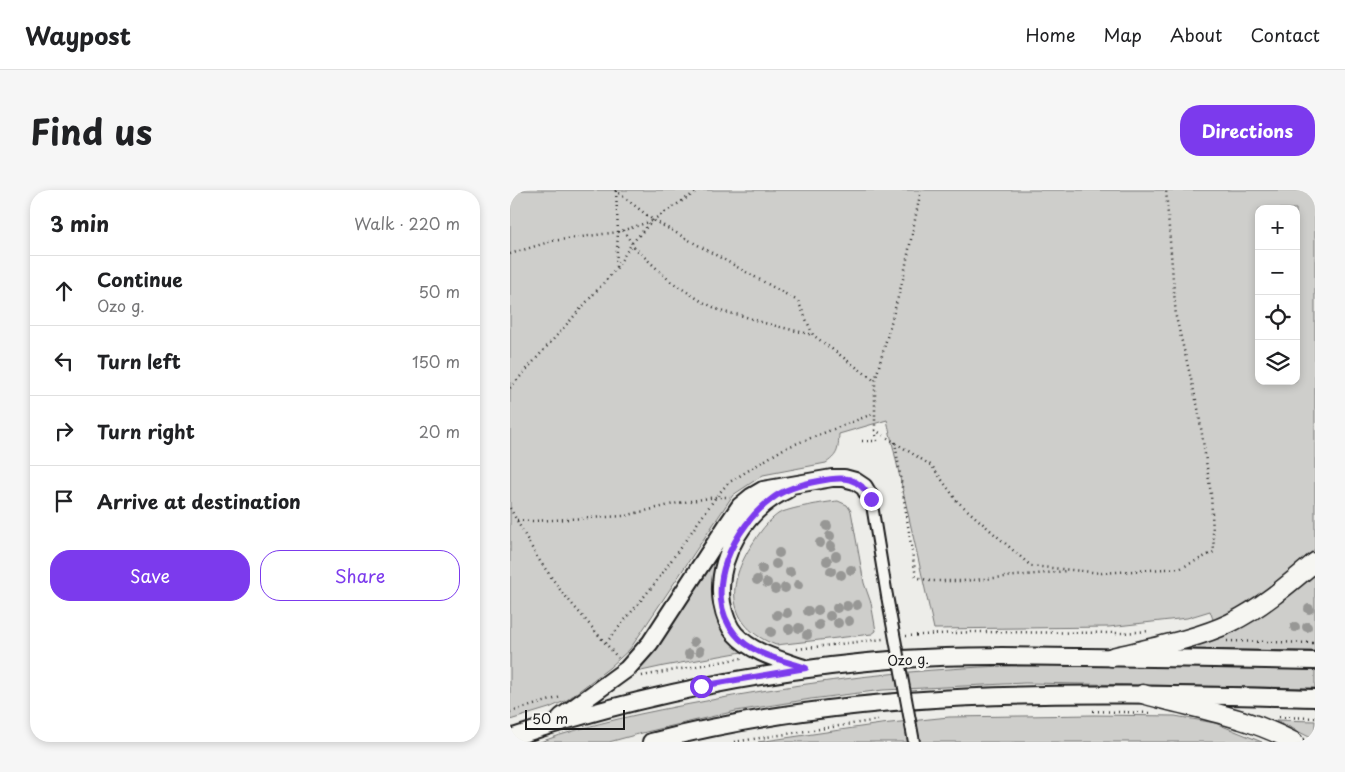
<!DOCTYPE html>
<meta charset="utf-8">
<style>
:root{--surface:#fff;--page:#f6f6f6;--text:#202124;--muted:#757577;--line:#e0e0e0;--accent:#7c3aed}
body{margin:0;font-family:"Playpen Sans",sans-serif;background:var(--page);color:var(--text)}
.controls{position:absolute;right:15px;top:15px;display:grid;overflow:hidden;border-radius:10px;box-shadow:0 2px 8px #0003}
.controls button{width:45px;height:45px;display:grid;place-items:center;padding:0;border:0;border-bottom:1px solid var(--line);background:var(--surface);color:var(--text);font:25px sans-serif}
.scale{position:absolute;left:15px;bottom:12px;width:100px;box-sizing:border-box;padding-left:5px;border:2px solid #1c1c1c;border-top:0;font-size:14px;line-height:18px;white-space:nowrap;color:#1c1c1c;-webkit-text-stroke:4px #f6f6f2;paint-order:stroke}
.stop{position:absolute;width:15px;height:15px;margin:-11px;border:4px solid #7c3aed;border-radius:50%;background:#fff}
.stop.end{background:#7c3aed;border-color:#fff;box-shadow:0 1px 5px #0008}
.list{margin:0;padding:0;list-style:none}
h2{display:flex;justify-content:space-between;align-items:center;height:65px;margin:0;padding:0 20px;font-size:21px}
h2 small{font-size:16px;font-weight:400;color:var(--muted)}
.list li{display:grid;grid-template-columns:32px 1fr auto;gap:15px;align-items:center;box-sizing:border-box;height:70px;padding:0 20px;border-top:1px solid var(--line)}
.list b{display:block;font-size:19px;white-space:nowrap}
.list p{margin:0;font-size:16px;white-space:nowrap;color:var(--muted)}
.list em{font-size:16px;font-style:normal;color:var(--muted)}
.actions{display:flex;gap:10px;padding:15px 20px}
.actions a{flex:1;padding:11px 0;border:1px solid var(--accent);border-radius:20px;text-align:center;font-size:18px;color:var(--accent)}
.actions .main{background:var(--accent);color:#fff}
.icon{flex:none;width:28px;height:28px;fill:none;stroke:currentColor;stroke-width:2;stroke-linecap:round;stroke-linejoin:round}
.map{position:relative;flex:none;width:805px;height:552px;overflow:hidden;border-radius:20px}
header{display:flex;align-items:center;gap:30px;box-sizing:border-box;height:70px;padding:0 25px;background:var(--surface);border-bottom:1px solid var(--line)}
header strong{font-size:24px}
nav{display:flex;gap:28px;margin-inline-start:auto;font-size:18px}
.intro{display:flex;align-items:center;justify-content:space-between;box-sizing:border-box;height:120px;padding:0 30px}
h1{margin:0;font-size:35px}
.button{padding:12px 22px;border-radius:20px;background:var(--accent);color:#fff;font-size:18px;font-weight:700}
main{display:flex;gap:30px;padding:0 30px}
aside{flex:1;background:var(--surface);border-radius:20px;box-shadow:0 2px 8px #0003}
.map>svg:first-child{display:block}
.green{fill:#cececb;stroke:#757574;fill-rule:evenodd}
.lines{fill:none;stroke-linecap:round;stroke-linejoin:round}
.minor-casing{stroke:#1c1c1c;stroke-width:14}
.primary-casing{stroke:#1c1c1c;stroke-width:20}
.trunk-casing{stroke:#1c1c1c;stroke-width:21}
.path{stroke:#1c1c1c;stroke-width:2.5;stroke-dasharray:1 4;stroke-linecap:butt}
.minor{stroke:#f6f6f2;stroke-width:10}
.primary{stroke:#f6f6f2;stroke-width:16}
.trunk{stroke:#f6f6f2;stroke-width:18}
.minor-bridge-casing{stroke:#1c1c1c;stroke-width:14;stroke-linecap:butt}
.minor-bridge{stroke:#f6f6f2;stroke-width:10}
.tree{fill:#979795}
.route{stroke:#7c3aed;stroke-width:6}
.labels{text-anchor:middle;stroke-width:5;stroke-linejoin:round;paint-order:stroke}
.street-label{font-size:14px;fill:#1c1c1c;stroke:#f6f6f2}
</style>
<header>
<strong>Waypost</strong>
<nav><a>Home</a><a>Map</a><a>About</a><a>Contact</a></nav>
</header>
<div class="intro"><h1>Find us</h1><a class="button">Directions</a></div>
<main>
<aside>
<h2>3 min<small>Walk · 220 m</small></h2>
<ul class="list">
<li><svg class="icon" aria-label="ahead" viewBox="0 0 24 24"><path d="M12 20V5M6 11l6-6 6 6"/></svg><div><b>Continue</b><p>Ozo g.</p></div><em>50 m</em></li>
<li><svg class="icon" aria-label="left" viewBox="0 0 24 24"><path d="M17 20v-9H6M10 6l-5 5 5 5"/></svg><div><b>Turn left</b></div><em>150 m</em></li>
<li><svg class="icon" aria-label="right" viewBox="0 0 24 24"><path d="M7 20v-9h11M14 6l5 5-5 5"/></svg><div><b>Turn right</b></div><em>20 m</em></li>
<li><svg class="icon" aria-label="arrive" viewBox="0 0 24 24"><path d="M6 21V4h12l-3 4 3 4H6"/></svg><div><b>Arrive at destination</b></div></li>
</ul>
<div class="actions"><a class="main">Save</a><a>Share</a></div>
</aside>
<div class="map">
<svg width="805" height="552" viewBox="0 0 805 552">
<rect width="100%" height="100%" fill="#edede9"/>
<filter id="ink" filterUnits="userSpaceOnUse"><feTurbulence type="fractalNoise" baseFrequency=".02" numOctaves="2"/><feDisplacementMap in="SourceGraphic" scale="10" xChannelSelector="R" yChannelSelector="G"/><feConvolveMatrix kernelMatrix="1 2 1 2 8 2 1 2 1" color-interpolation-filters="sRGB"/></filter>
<g filter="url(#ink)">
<path class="green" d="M 0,0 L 805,0 L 805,359 L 755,400 L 741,414 L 705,435 L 700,421 L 677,428 L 599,437 L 424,439 L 377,230 L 329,244 C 328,259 329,264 316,273 L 253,285 L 223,305 L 120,459 L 99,478 L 57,510 L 39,518 L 0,530 ZM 749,19 L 786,19 L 786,191 L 749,191 Z
M 328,311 L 337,315 L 341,321 L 354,393 L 361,413 L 366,441 L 362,444 L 266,455 C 215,436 216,393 243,353 C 250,342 257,332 268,324 C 278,318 316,312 328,311 Z
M 209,364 C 196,402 201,435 232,462 L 154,476 L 122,483 L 146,457 Z
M 805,379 L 805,461 L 668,459 Z
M 582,475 L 805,478 L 805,498 L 515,493 L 373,500 L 301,509 L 226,521 L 136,542 L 99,552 L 30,552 C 82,533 137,522 191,512 C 278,495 366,483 454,478 C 496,475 539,476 582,475 Z
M 584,525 L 665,526 L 705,533 L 752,552 L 248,552 L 371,534 L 439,527 Z
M 766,530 L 805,531 L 805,550 Z"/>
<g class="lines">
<g class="minor-casing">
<path id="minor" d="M 361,309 L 377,406"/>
</g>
<g class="primary-casing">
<path id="primary" d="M 277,300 C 236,319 205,368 212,413 C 214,424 218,436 225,444 C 242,463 271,470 294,478
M 51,527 L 117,479 L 140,453 L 217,335 L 230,316 L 241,307 L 253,300 L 322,288 L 334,288 L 345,291 L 354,297 L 361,309
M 0,548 C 127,506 259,479 392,469 C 453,465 515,466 576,467 C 652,468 729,469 805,471
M 141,552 C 358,495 583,503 805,508"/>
</g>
<g class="trunk-casing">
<path id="trunk" d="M 602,467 C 639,458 687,449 720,433 C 751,418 779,394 805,372
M 633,504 C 684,519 737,526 784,552"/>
</g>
<path class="path" d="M 105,0 L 143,30 L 288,111 L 303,145 L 365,191
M 411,0 L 393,89 L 365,191 L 365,240 L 422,276 L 447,311 L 521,376 L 592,383 L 671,378 L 704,362 L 701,304 L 688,218 L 666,127 L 656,0
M 106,1 L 108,42 L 106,77
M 113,40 L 125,58 L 160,91 L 191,111 L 213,122 L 230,125 L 254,133 L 303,145
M 0,64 L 42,51 L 108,42 L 142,31
M 0,198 L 106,79 L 122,53 L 143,30 L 189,0
M 352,251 L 367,251 L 365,240
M 385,252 L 406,387 L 420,391 L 453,391 L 557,381
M 0,318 L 27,367 L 51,401 L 108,468
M 7,330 L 23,331 L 114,326 L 168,313 L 206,307 L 220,307
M 396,446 L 463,442 L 613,443 L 640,441
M 717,451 L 805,453
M 96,453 L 146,392 L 206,307 L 218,293 L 275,258 L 365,223
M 287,459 L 373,449
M 132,486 L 232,468
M 583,521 L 640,523
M 0,522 L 51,507
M 769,527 L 805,528
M 224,552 L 368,530"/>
<use href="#minor" class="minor"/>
<use href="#primary" class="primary"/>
<use href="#trunk" class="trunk"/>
<g class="minor-bridge-casing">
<path id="minor-bridge" d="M 377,406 L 404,552"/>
</g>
<use href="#minor-bridge" class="minor-bridge"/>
</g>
<g class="tree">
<circle cx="317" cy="336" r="5"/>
<circle cx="320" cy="346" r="5"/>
<circle cx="310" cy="353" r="5"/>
<circle cx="321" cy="356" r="5"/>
<circle cx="269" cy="363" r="5"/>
<circle cx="326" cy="366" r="5"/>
<circle cx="317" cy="371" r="5"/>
<circle cx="266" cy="374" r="5"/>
<circle cx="252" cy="379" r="5"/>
<circle cx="341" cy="380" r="5"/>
<circle cx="321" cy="381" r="5"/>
<circle cx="280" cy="382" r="5"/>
<circle cx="331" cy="385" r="5"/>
<circle cx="247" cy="390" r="5"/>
<circle cx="257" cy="393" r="5"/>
<circle cx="288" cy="395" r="5"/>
<circle cx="275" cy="398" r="5"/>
<circle cx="265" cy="399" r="5"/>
<circle cx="347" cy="415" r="5"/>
<circle cx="337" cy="416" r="5"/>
<circle cx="327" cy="418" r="5"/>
<circle cx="799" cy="419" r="5"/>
<circle cx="308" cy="420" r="5"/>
<circle cx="298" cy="421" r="5"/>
<circle cx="277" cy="423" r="5"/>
<circle cx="267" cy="425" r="5"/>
<circle cx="320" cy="426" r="5"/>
<circle cx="339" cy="431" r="5"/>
<circle cx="328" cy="433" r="5"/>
<circle cx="309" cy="435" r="5"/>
<circle cx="785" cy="437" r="5"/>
<circle cx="797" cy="437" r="5"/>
<circle cx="289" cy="438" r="5"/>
<circle cx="279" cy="439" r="5"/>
<circle cx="261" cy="442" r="5"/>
<circle cx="297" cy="445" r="5"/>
<circle cx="184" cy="452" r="5"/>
<circle cx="190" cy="461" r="5"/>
<circle cx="179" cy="464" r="5"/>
</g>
</g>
<g class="lines" filter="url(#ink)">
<path class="route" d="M 191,496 L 296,478 C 272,470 241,464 225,444 C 190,401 225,335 263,308 C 276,298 293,294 309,291 C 334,286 348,286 361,309"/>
</g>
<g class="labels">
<g class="street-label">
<text transform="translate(398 470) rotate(-3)" y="5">Ozo g.</text>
</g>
</g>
</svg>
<div class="controls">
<button>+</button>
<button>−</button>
<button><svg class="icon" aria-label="locate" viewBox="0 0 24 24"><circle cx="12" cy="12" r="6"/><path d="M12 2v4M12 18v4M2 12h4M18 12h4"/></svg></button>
<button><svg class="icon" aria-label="layers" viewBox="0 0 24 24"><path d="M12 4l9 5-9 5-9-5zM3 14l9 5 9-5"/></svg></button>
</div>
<div class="scale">50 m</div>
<div class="stop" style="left:191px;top:496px"></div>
<div class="stop end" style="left:361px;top:309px"></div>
</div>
</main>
